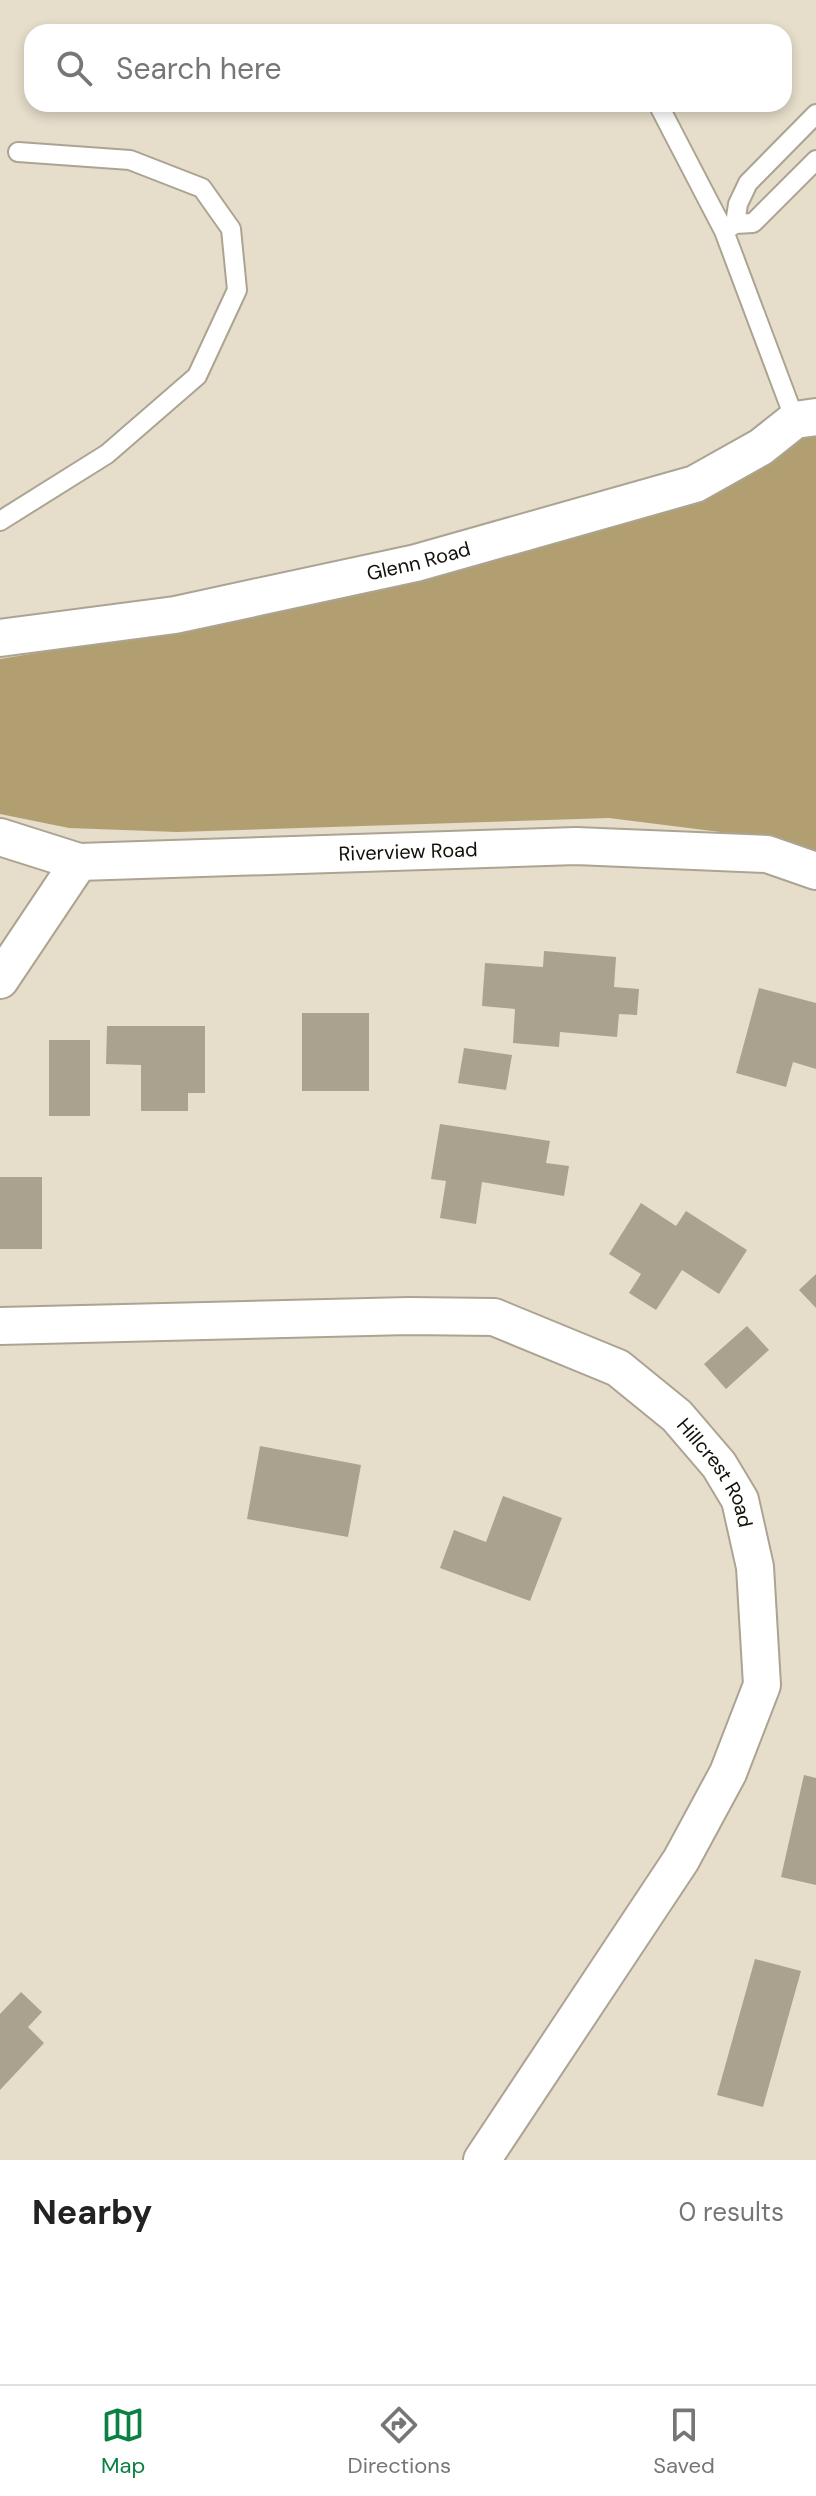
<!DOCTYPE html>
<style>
:root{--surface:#fff;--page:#f6f6f6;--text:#222;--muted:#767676;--line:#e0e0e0;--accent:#0b8043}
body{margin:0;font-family:"DM Sans",sans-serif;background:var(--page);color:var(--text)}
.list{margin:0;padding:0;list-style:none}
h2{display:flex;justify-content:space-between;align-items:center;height:104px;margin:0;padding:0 32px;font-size:34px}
h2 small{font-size:26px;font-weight:400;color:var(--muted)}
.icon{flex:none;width:44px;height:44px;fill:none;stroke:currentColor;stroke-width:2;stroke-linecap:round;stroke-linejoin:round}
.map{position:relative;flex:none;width:816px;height:2160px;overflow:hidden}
.search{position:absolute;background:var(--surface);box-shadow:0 4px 12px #0003;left:24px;right:24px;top:24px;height:88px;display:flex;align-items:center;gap:20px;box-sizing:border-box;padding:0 28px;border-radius:24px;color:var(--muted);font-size:30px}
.sheet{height:224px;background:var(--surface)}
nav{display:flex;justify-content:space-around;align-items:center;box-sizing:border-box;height:112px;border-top:2px solid var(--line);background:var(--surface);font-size:22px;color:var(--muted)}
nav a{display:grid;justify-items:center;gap:4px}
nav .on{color:var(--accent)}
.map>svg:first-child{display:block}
.forest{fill:#b29f71}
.building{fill:#aaa28f}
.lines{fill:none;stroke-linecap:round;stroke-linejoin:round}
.lane-casing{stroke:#aca492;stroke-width:22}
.street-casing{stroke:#aca492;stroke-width:40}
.lane{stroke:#fff;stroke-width:18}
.street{stroke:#fff;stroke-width:36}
.labels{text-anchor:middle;stroke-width:6;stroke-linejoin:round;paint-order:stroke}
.street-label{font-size:20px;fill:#131009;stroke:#fff}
</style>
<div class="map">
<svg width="816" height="2160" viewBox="0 0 816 2160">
<rect width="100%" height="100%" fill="#e6ddca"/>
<path class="forest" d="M 816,431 L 816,851 L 752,836 L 609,818 L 177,832 L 69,828 L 0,814 L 0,659 L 103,642 L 719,486 Z"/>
<path class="building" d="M 544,951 L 616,957 L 614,987 L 639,989 L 637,1015 L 619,1014 L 617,1037 L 560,1032 L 559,1047 L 513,1043 L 515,1009 L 482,1006 L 485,963 L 543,967 Z
M 759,988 L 816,1003 L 816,1069 L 793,1062 L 786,1087 L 736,1073 Z
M 302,1013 L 369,1013 L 369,1091 L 302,1091 Z
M 107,1026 L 205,1026 L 205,1093 L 188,1093 L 188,1111 L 141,1111 L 141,1065 L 106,1064 Z
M 49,1040 L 90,1040 L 90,1116 L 49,1116 Z
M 464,1048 L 512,1055 L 506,1090 L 458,1083 Z
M 440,1124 L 550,1141 L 546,1163 L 569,1166 L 564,1196 L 482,1182 L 476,1224 L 440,1218 L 446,1181 L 431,1179 Z
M 0,1177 L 42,1177 L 42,1249 L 0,1249 Z
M 641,1203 L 676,1226 L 686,1211 L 747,1250 L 719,1294 L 682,1270 L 656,1310 L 629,1293 L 641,1274 L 609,1254 Z
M 816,1274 L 816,1308 L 799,1290 Z
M 747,1326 L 769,1350 L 726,1389 L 704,1364 Z
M 260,1446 L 361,1465 L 348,1537 L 247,1519 Z
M 503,1496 L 562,1518 L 530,1601 L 440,1568 L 454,1530 L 486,1542 Z
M 804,1775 L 816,1778 L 816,1885 L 781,1877 Z
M 755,1959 L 801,1971 L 763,2107 L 717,2095 Z
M 21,1992 L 42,2012 L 28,2027 L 44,2043 L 0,2090 L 0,2014 Z"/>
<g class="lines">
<g class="lane-casing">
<path id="lane" d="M 658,104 L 724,231 L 795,420
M 735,224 L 738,204 L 748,183 L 816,114
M 727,229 L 735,224 L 753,223 L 816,160
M 0,521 L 107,454 L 197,376 L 237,290 L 231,229 L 202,188 L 130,160 L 18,152"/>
</g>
<g class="street-casing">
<g id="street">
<path id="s1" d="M 0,638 L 175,615 L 416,563 L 695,484 L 761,447 L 795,420 L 816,417"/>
<path id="s2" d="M 0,837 L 79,862 L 576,846 L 767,854 L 816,871"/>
<path d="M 0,980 L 79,862"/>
<path id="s3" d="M 0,1326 L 409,1316 L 494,1317 L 618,1368 L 677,1416 L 719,1465 L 740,1500 L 755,1567 L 762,1685 L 728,1773 L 681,1860 L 482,2160"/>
</g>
</g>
<use href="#lane" class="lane"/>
<use href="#street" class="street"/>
</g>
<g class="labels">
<g class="street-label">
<text dy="7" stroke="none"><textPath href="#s1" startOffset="426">Glenn Road</textPath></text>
<text dy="7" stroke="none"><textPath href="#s2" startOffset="412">Riverview Road</textPath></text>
<text dy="7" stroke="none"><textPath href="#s3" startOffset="774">Hillcrest Road</textPath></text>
</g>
</g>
</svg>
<div class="search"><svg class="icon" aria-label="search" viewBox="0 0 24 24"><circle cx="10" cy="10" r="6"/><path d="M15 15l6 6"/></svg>Search here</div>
</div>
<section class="sheet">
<h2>Nearby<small>0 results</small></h2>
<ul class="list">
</ul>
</section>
<nav>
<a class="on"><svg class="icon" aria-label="map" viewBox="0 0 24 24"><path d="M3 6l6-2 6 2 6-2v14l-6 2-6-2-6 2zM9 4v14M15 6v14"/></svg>Map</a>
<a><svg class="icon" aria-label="directions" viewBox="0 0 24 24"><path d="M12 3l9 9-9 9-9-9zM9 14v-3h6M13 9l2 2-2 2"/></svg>Directions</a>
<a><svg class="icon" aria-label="saved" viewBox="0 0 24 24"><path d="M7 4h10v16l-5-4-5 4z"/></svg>Saved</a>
</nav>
